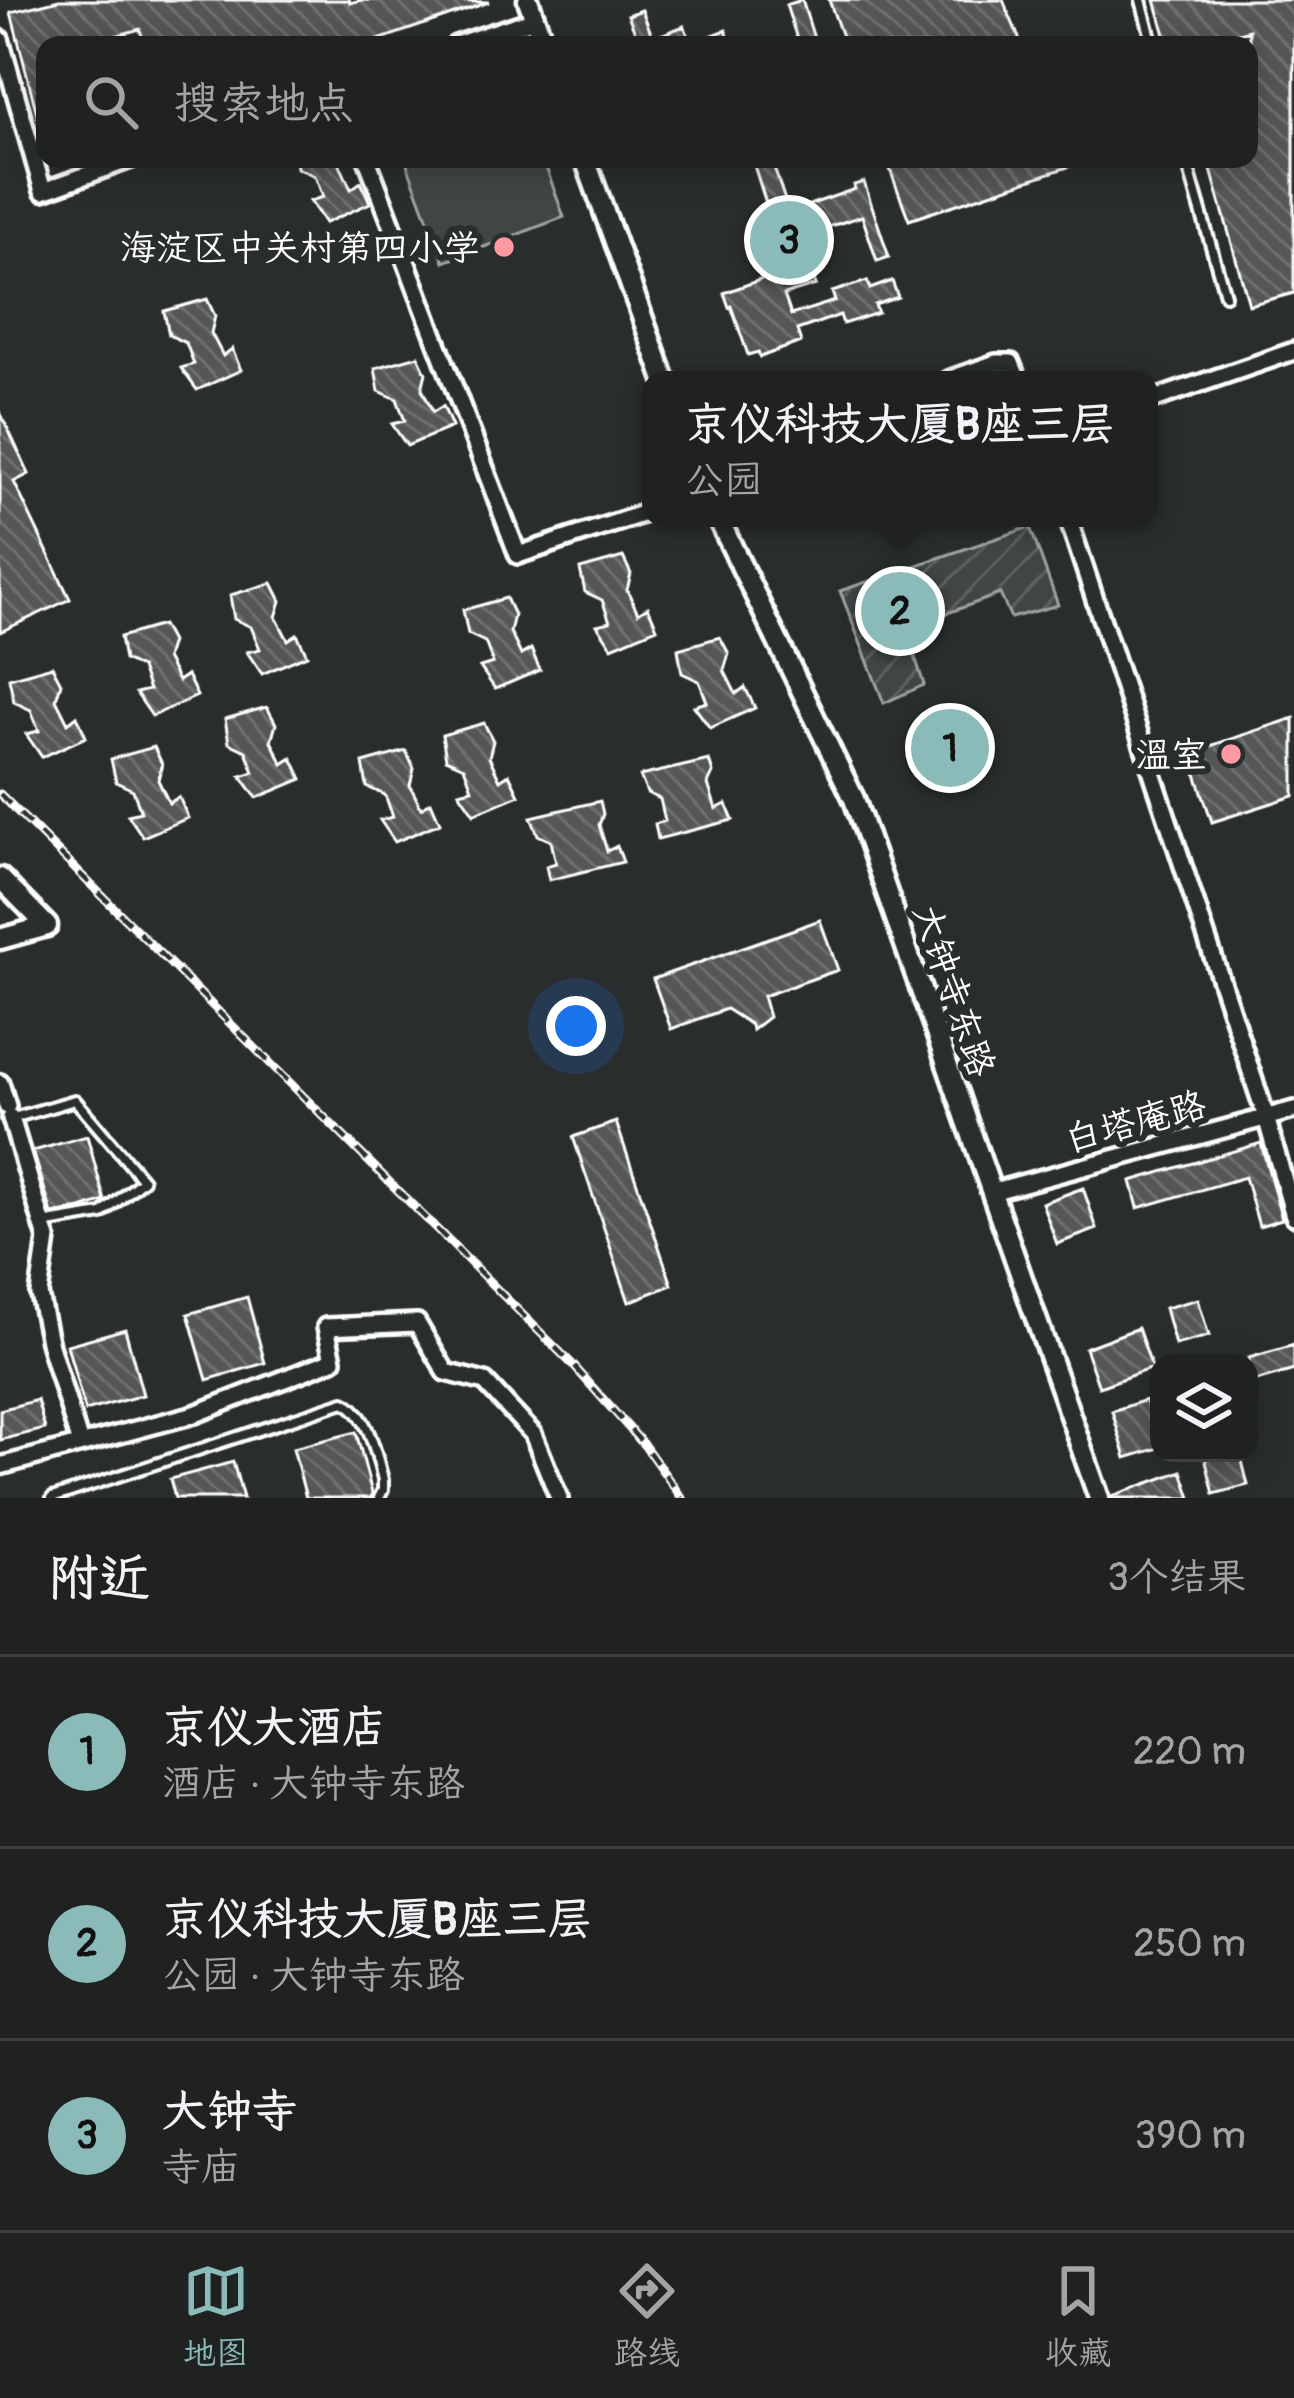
<!DOCTYPE html>
<html lang="zh">
<meta charset="utf-8">
<style>
:root{--surface:#202222;--page:#282a2a;--text:#f1f3f6;--muted:#a2a4a5;--line:#3d3f40;--accent:#8bbbb9}
body{margin:0;font-family:Pangolin,"LXGW WenKai TC",sans-serif;background:var(--page);color:var(--text)}
.controls{position:absolute;right:36px;bottom:36px;display:grid;overflow:hidden;border-radius:24px;box-shadow:0 6px 30px #0003}
.controls button{width:108px;height:108px;display:grid;place-items:center;padding:0;border:0;border-bottom:3px solid var(--line);background:var(--surface);color:var(--text);font:60px sans-serif}
.you{position:absolute;left:576px;top:1026px;width:42px;height:42px;margin:-30px;border:9px solid #fff;border-radius:50%;background:#1a73e8;box-shadow:0 0 0 18px #1a73e833}
.badge{display:grid;place-items:center;width:78px;height:78px;border-radius:50%;background:var(--accent);color:#111;font-size:39px;font-weight:700}
.pin{position:absolute;translate:-50% -50%;border:6px solid #fff;box-shadow:0 3px 12px #0006}
.popup{position:absolute;left:642px;top:371px;width:516px;height:156px;box-sizing:border-box;display:grid;place-content:center;border-radius:24px;background:var(--surface);filter:drop-shadow(0 3px 9px #0005);font-size:39px;white-space:nowrap;color:var(--muted)}
.popup b{font-size:45px;color:var(--text)}
.popup::after{content:'';position:absolute;left:50%;top:100%;margin-left:-24px;border:24px solid transparent;border-top-color:var(--surface)}
.list{margin:0;padding:0;list-style:none}
h2{display:flex;justify-content:space-between;align-items:center;height:156px;margin:0;padding:0 48px;font-size:51px}
h2 small{font-size:39px;font-weight:400;color:var(--muted)}
.list li{display:grid;grid-template-columns:78px 1fr auto;gap:36px;align-items:center;box-sizing:border-box;height:192px;padding:0 48px;border-top:3px solid var(--line)}
.list b{display:block;font-size:45px;white-space:nowrap}
.list p{margin:0;font-size:39px;white-space:nowrap;color:var(--muted)}
.list em{font-size:39px;font-style:normal;color:var(--muted)}
.icon{flex:none;width:66px;height:66px;fill:none;stroke:currentColor;stroke-width:2;stroke-linecap:round;stroke-linejoin:round}
.map{position:relative;flex:none;width:1294px;height:1498px;overflow:hidden}
.search{position:absolute;background:var(--surface);box-shadow:0 6px 30px #0003;left:36px;right:36px;top:36px;height:132px;display:flex;align-items:center;gap:30px;box-sizing:border-box;padding:0 42px;border-radius:24px;color:var(--muted);font-size:45px}
.sheet{height:732px;background:var(--surface)}
nav{display:flex;justify-content:space-around;align-items:center;box-sizing:border-box;height:168px;border-top:3px solid var(--line);background:var(--surface);font-size:33px;color:var(--muted)}
nav a{display:grid;justify-items:center;gap:6px}
nav .on{color:var(--accent)}
.map>svg:first-child{display:block}
.garden{fill:url(#garden-furrows);stroke:#a0a2a2;stroke-width:3}
.pitch{fill:#414445;stroke:#a0a2a2;stroke-width:3}
.building{fill:url(#building-back-hatch);stroke:#fff;stroke-width:3}
.lines{fill:none;stroke-linecap:round;stroke-linejoin:round}
.service-casing{stroke:#fff;stroke-width:16}
.minor-casing{stroke:#fff;stroke-width:24}
.tertiary-casing{stroke:#fff;stroke-width:27}
.service{stroke:#2a2d2e;stroke-width:8}
.minor{stroke:#2a2d2e;stroke-width:15}
.tertiary{stroke:#2a2d2e;stroke-width:18}
.rail-casing{stroke:#fff;stroke-width:9}
.rail{stroke:#2a2d2e;stroke-width:4.5;stroke-dasharray:14;stroke-linecap:butt}
.poi-dot{fill:#ff9aa2;stroke:#2a2d2e;stroke-width:4.5}
.labels{text-anchor:middle;stroke-width:12;stroke-linejoin:round;paint-order:stroke}
.poi-label{font-size:36px;fill:#fff;stroke:#2a2d2e;text-anchor:end}
.street-label{font-size:36px;fill:#fff;stroke:#2a2d2e}
</style>
<div class="map">
<svg width="1294" height="1498" viewBox="0 0 1294 1498">
<defs>
<pattern id="garden-furrows" width="10" height="10" patternUnits="userSpaceOnUse" patternTransform="scale(3)"><rect width="10" height="10" fill="#414445"/><path d="M-1 1l2-2M0 10L10 0M9 11l2-2" fill="none" stroke="#5e6061"/></pattern>
<pattern id="building-back-hatch" width="6" height="6" patternUnits="userSpaceOnUse" patternTransform="scale(3)"><rect width="6" height="6" fill="#555758"/><path d="M-1 5l2 2M0 0l6 6M5-1l2 2" fill="none" stroke="#6e7071"/></pattern>
</defs>
<rect width="100%" height="100%" fill="#2a2d2e"/>
<filter id="ink" filterUnits="userSpaceOnUse"><feTurbulence type="fractalNoise" baseFrequency=".00833" numOctaves="2"/><feDisplacementMap in="SourceGraphic" scale="24" xChannelSelector="R" yChannelSelector="G"/><feConvolveMatrix kernelMatrix="1 2 1 2 8 2 1 2 1" color-interpolation-filters="sRGB"/></filter>
<g filter="url(#ink)">
<path class="garden" d="M 1030,527 L 1058,605 L 1011,618 L 1000,594 L 906,628 L 924,685 L 884,703 L 840,591 Z"/>
<path class="pitch" d="M 405,159 L 543,159 L 564,217 L 444,262 Z"/>
<path class="building" d="M 59,0 L 349,0 L 350,3 L 361,0 L 489,2 L 364,45 L 144,45 L 140,29 L 103,39 L 105,45 L 45,45 L 45,129 L 41,130 L 11,12 Z
M 802,0 L 816,45 L 799,45 L 786,5 Z
M 829,0 L 1003,0 L 1022,45 L 845,45 Z
M 1155,0 L 1294,0 L 1294,293 L 1249,305 L 1208,159 L 1249,159 L 1249,30 L 1194,45 L 1168,45 Z
M 642,10 L 653,38 L 684,26 L 692,43 L 726,30 L 731,45 L 638,45 L 640,44 L 628,15 Z
M 296,159 L 341,159 L 340,165 L 351,189 L 361,182 L 370,203 L 325,223 L 310,201 L 323,197 L 315,176 L 297,168 Z
M 752,159 L 771,159 L 789,212 L 855,189 L 854,185 L 864,182 L 889,257 L 877,261 L 862,216 L 794,238 L 801,258 L 807,256 L 816,285 L 784,295 L 791,315 L 835,301 L 832,292 L 867,281 L 870,289 L 892,281 L 898,297 L 875,305 L 878,313 L 843,324 L 840,315 L 797,330 L 801,342 L 760,357 L 758,352 L 748,355 L 731,306 L 729,307 L 724,293 L 787,270 Z
M 886,159 L 1086,159 L 1086,161 L 909,220 Z
M 207,299 L 215,316 L 211,333 L 223,356 L 232,349 L 241,370 L 197,390 L 181,368 L 194,364 L 186,343 L 169,335 L 164,311 Z
M 418,356 L 426,373 L 422,389 L 433,412 L 443,406 L 452,427 L 407,446 L 392,424 L 405,421 L 397,399 L 379,391 L 375,368 Z
M 0,412 L 29,474 L 14,482 L 70,599 L 0,632 Z
M 623,557 L 631,574 L 627,590 L 638,613 L 648,607 L 657,628 L 612,647 L 597,625 L 610,622 L 602,600 L 585,592 L 580,569 Z
M 272,583 L 281,601 L 276,617 L 288,640 L 297,634 L 307,655 L 262,674 L 247,652 L 260,649 L 251,627 L 234,619 L 230,595 Z
M 506,598 L 514,615 L 510,632 L 521,655 L 531,649 L 540,670 L 495,689 L 480,667 L 493,663 L 485,642 L 468,634 L 463,610 Z
M 162,625 L 171,642 L 166,658 L 178,681 L 187,675 L 197,696 L 152,716 L 136,693 L 149,690 L 141,668 L 124,660 L 120,637 Z
M 720,637 L 729,654 L 724,670 L 736,694 L 745,687 L 755,708 L 710,728 L 694,706 L 707,702 L 699,681 L 682,673 L 678,649 Z
M 52,666 L 61,683 L 56,699 L 68,723 L 77,716 L 86,737 L 42,757 L 26,734 L 39,731 L 31,710 L 14,702 L 9,678 Z
M 267,707 L 276,724 L 271,741 L 283,764 L 292,758 L 302,779 L 257,798 L 241,776 L 254,772 L 246,751 L 229,743 L 225,719 Z
M 1294,718 L 1294,796 L 1212,822 L 1189,753 Z
M 484,723 L 493,741 L 489,757 L 500,780 L 509,774 L 519,795 L 474,814 L 459,792 L 472,789 L 464,767 L 446,759 L 442,735 Z
M 154,747 L 162,764 L 158,780 L 169,803 L 179,797 L 188,818 L 143,837 L 128,815 L 141,812 L 133,790 L 116,782 L 111,759 Z
M 406,751 L 414,769 L 410,785 L 421,808 L 431,802 L 440,823 L 395,842 L 380,820 L 393,817 L 385,795 L 367,787 L 363,763 Z
M 709,760 L 713,773 L 708,784 L 716,809 L 726,804 L 733,820 L 658,839 L 655,824 L 665,821 L 660,799 L 647,793 L 640,776 Z
M 600,801 L 603,814 L 599,825 L 607,851 L 617,846 L 623,862 L 549,880 L 546,866 L 556,863 L 551,841 L 538,835 L 531,817 Z
M 820,920 L 838,970 L 763,996 L 769,1017 L 752,1030 L 751,1025 L 726,1009 L 671,1029 L 653,979 Z
M 616,1122 L 672,1285 L 629,1302 L 573,1137 Z
M 87,1136 L 105,1201 L 81,1209 L 52,1214 L 33,1151 Z
M 1261,1143 L 1282,1219 L 1259,1226 L 1245,1177 L 1138,1208 L 1131,1181 Z
M 1083,1188 L 1097,1229 L 1057,1244 L 1042,1203 Z
M 247,1297 L 265,1363 L 207,1380 L 188,1314 Z
M 1198,1299 L 1209,1336 L 1175,1345 L 1165,1308 Z
M 1138,1328 L 1152,1368 L 1099,1387 L 1085,1348 Z
M 125,1329 L 143,1395 L 85,1411 L 67,1345 Z
M 1294,1345 L 1294,1370 L 1249,1383 L 1249,1358 Z
M 37,1400 L 45,1429 L 0,1440 L 0,1410 Z
M 1146,1400 L 1159,1448 L 1126,1458 L 1112,1411 Z
M 356,1432 L 372,1493 L 371,1498 L 306,1498 L 293,1448 Z
M 1221,1453 L 1240,1453 L 1248,1485 L 1214,1494 L 1205,1457 Z
M 233,1462 L 243,1498 L 175,1498 L 170,1479 Z
M 1182,1471 L 1191,1498 L 1112,1498 L 1112,1496 Z"/>
<g class="lines">
<g class="service-casing">
<path id="service" d="M 1141,0 L 1153,45
M 1186,159 L 1225,295
M 13,1118 L 75,1100 L 143,1180 L 102,1214 L 42,1224
M 52,1498 L 344,1402 C 368,1413 377,1456 383,1480 L 383,1490 L 379,1498"/>
</g>
<g class="minor-casing">
<path id="minor" d="M 0,39 L 43,191 L 131,159
M 456,45 L 535,19
M 367,159 L 518,555 L 651,511
M 948,380 L 996,363 L 1011,363 L 1018,380
M 1149,401 L 1294,351
M 1068,518 L 1266,1117 L 1294,1216
M 0,1083 L 7,1106
M 11,1118 L 47,1239 L 39,1294 L 50,1346 L 80,1444
M 991,1192 L 1294,1110
M 0,1466 L 195,1414 L 333,1360 L 326,1327 L 417,1323 L 446,1372 L 485,1382 L 533,1434 L 559,1498"/>
</g>
<g class="tertiary-casing">
<path id="tertiary" d="M 528,0 L 544,45
M 585,159 L 665,380
M 718,518 L 854,799 L 1099,1498
M 0,878 L 47,926 L 0,939"/>
</g>
<use href="#service" class="service"/>
<use href="#minor" class="minor"/>
<use href="#tertiary" class="tertiary"/>
<g class="rail-casing">
<path id="rail" d="M 0,794 L 572,1364 L 644,1445 L 682,1498"/>
</g>
<use href="#rail" class="rail"/>
</g>
</g>
<g class="poi-dot">
<circle cx="504" cy="247" r="12"/>
<circle cx="1231" cy="754" r="12"/>
</g>
<g class="labels">
<g class="poi-label">
<text x="480" y="260">海淀区中关村第四小学</text>
<text x="1207" y="767">温室</text>
</g>
<g class="street-label">
<text transform="translate(955 990) rotate(71)" y="13">大钟寺东路</text>
<text transform="translate(1135 1121) rotate(-15)" y="13">白塔庵路</text>
</g>
</g>
</svg>
<div class="controls">
<button><svg class="icon" aria-label="layers" viewBox="0 0 24 24"><path d="M12 4l9 5-9 5-9-5zM3 14l9 5 9-5"/></svg></button>
</div>
<div class="you"></div>
<div class="pin badge" style="left:950px;top:748px">1</div>
<div class="pin badge" style="left:900px;top:611px">2</div>
<div class="popup"><b>京仪科技大厦B座三层</b>公园</div>
<div class="pin badge" style="left:789px;top:240px">3</div>
<div class="search"><svg class="icon" aria-label="search" viewBox="0 0 24 24"><circle cx="10" cy="10" r="6"/><path d="M15 15l6 6"/></svg>搜索地点</div>
</div>
<section class="sheet">
<h2>附近<small>3个结果</small></h2>
<ul class="list">
<li><span class="badge">1</span><div><b>京仪大酒店</b><p>酒店 · 大钟寺东路</p></div><em>220 m</em></li>
<li><span class="badge">2</span><div><b>京仪科技大厦B座三层</b><p>公园 · 大钟寺东路</p></div><em>250 m</em></li>
<li><span class="badge">3</span><div><b>大钟寺</b><p>寺庙</p></div><em>390 m</em></li>
</ul>
</section>
<nav>
<a class="on"><svg class="icon" aria-label="map" viewBox="0 0 24 24"><path d="M3 6l6-2 6 2 6-2v14l-6 2-6-2-6 2zM9 4v14M15 6v14"/></svg>地图</a>
<a><svg class="icon" aria-label="directions" viewBox="0 0 24 24"><path d="M12 3l9 9-9 9-9-9zM9 14v-3h6M13 9l2 2-2 2"/></svg>路线</a>
<a><svg class="icon" aria-label="saved" viewBox="0 0 24 24"><path d="M7 4h10v16l-5-4-5 4z"/></svg>收藏</a>
</nav>
